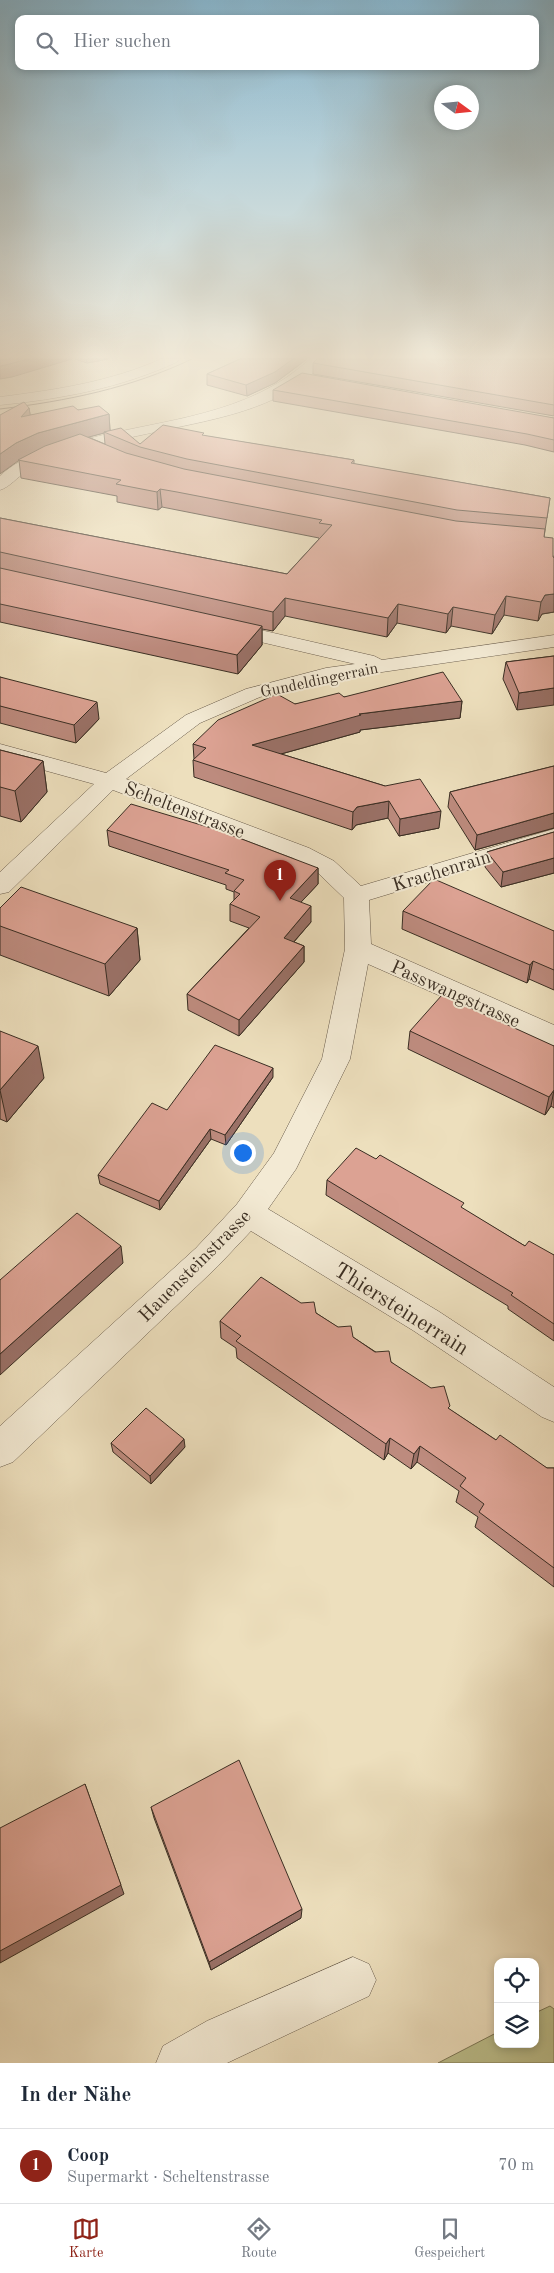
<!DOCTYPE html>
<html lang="de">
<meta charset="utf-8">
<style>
:root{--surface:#fff;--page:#f6f6f7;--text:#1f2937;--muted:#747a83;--line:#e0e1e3;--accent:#8f2418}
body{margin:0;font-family:"Old Standard TT",serif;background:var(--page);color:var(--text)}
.controls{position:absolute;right:15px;bottom:15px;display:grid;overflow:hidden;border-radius:10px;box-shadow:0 2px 8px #0003}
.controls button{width:45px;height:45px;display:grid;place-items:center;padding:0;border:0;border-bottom:1px solid var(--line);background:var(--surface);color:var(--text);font:25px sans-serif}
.compass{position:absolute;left:434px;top:85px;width:45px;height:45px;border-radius:50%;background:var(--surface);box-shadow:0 2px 8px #0003;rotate:105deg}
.you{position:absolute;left:242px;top:1152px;width:18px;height:18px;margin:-12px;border:4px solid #fff;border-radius:50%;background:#1a73e8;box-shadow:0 0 0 8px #1a73e833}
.badge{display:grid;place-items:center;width:32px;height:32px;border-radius:50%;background:var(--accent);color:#fff;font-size:16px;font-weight:700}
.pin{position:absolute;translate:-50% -41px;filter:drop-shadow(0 1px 2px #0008)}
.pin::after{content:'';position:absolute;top:26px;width:18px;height:15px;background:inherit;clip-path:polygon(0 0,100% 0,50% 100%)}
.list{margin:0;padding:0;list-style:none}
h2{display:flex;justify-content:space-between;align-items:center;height:65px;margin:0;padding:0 20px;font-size:21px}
h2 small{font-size:16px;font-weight:400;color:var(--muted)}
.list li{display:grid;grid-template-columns:32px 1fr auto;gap:15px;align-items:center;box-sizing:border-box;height:75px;padding:0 20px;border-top:1px solid var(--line)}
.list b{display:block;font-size:19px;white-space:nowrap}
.list p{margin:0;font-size:16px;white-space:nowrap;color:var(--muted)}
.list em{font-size:16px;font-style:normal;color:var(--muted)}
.icon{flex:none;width:28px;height:28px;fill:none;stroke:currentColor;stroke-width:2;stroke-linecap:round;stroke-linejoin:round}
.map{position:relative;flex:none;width:554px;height:2063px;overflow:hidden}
.search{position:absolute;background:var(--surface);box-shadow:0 2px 8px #0003;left:15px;right:15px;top:15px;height:55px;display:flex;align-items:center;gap:12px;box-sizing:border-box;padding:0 18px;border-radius:10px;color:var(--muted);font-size:19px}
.sheet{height:140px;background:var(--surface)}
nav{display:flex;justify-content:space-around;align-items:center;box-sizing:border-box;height:70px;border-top:1px solid var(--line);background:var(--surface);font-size:14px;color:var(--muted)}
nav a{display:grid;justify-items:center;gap:2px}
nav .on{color:var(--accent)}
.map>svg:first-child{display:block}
.green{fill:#bdc18e;stroke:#7c7858}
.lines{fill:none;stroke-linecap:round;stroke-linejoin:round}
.minor-casing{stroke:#675a4a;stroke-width:1}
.minor{fill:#f3ead4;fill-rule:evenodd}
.tram{stroke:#3a2e23;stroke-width:1}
.wall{fill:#bd8b7e;stroke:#3a2e23;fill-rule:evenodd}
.shaded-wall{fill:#9a7167;stroke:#3a2e23}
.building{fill:#dca293;stroke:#3a2e23}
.labels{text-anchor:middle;stroke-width:4;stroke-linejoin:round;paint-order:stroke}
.far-street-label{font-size:16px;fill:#3a2e23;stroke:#f3ead4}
.street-label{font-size:19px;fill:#3a2e23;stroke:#f3ead4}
.near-street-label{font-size:22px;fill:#3a2e23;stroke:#f3ead4}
</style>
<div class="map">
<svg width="554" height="2063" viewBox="0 0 554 2063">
<rect width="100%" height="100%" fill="#eddfbd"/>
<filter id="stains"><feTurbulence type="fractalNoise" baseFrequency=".004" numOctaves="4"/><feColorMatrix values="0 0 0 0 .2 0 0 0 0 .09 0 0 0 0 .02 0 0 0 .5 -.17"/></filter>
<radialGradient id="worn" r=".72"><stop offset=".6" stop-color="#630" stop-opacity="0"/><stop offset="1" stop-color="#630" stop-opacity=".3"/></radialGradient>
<path class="green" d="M 550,2006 L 554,2009 L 554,2063 L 438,2063 L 498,2032 L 498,2044 L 535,2044 L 535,2013 Z"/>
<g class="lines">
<g class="minor-casing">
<path id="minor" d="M 161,359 L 179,359 L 177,362 C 121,388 61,399 0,405 L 0,397 C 55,390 110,382 161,359 Z
M 310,359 L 325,359 C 290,408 214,419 160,431 C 127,438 95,445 63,455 C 50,460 38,464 26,472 C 17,477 10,487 0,490 L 0,476 C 23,454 57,446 87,439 C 165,419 248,416 310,359 Z
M 225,622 L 374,656 L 382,660 L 554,635 L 554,647 L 327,680 L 260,697 L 200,723 L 126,779 L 309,848 L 334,861 L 361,886 L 554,829 L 554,844 L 369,900 L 371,944 L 554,1025 L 554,1046 L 368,964 L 350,1059 L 296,1169 L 268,1209 L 438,1311 L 554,1387 L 554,1422 L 542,1417 L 414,1331 L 251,1231 L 218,1266 L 13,1462 L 0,1467 L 0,1426 L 196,1248 L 237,1204 L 274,1153 L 322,1059 L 345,949 L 344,898 L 316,871 L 293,858 L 113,790 L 9,892 L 0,894 L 0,872 L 94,784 L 0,758 L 0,744 L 106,773 L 186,715 L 246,689 L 326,668 L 355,664 L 218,632 L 215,628 L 218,624 Z
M 353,1957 L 369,1964 L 376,1980 L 369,1996 L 227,2063 L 156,2063 L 163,2046 L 207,2021 Z"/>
</g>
<use href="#minor" class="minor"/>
<path class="tram" d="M 0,409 C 67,401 131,388 192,359"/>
</g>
<path class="wall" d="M 75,359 L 108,359 L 87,363 Z
M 240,359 L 307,359 L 275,383 L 247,396 L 207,385 L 207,374 Z
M 554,359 L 554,416 L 313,374 L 313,363 Z
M 273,390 L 554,418 L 554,452 L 525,445 L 273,401 Z
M 29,408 L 30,415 L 78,410 L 109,414 L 110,430 L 140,444 L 205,436 L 354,460 L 354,464 L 550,498 L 544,537 L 554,558 L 554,612 L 542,614 L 538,621 L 504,615 L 492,634 L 451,626 L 446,633 L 397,623 L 387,637 L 285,616 L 273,631 L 262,629 L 262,645 L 238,674 L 0,622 L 0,518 L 287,574 L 319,539 L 319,538 L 162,507 L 158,510 L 117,502 L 117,496 L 21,478 L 19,460 ZM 104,433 L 105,444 L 88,437 Z
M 554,656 L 517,710 L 503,679 L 506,662 Z
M 0,677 L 99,719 L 76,743 L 0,723 Z
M 344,697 L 462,701 L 460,718 L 360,730 L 360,732 L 281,754 L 385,786 L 439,828 L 399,836 L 388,818 L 356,825 L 352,830 L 194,777 L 193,760 L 194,759 L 193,744 L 295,704 Z
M 0,750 L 43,761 L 47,792 L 21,822 L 0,816 Z
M 554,766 L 554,828 L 475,850 L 448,807 L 450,792 Z
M 107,830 L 318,868 L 318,884 L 301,902 L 311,922 L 294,942 L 304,946 L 304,962 L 239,1036 L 188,1010 L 187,994 L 249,928 L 230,921 L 230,904 L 234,900 L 234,892 L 226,889 L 226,885 L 109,846 Z
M 554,832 L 554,873 L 501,887 L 485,867 L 487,852 Z
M 0,908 L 137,928 L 140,960 L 109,996 L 0,955 Z
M 403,911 L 554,931 L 554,990 L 529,979 L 527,983 L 402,929 Z
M 0,1031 L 44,1078 L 7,1122 L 0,1119 Z
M 410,1031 L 554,1046 L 554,1108 L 551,1106 L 545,1115 L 408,1049 Z
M 273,1077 L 226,1145 L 211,1139 L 160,1210 L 100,1184 L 98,1175 L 167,1110 Z
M 327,1180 L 463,1209 L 525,1246 L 554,1255 L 554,1341 L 508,1309 L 508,1306 L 326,1195 Z
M 316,1313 L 391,1362 L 449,1409 L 496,1440 L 547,1468 L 554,1468 L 554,1587 L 475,1527 L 478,1517 L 456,1502 L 459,1491 L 417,1462 L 411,1469 L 388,1453 L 384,1460 L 237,1358 L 236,1348 L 221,1338 L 220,1321 Z
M 111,1443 L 185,1447 L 151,1484 L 113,1452 Z
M 151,1807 L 301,1918 L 211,1970 L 154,1818 Z"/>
<path class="shaded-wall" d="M 28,359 L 72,359 L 12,377 L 0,379 L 0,366 Z
M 86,359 L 108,359 L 87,363 Z
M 293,359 L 307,359 L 275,383 L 247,396 L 246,385 Z
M 29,408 L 32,425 L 21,417 Z
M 109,414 L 110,431 L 104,432 L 104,433 L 40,450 L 18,461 L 0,474 L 0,454 L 16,443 L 38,433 Z
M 160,489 L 162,507 L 158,510 L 157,492 Z
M 554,594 L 554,612 L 542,614 L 538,621 L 541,602 L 545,595 Z
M 506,596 L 504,615 L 492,634 L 495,615 Z
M 285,598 L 285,616 L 273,631 L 273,612 Z
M 398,604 L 397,623 L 387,637 L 388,618 Z
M 453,607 L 451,626 L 446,633 L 448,614 Z
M 262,626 L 262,645 L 238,674 L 237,655 Z
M 554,688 L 554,705 L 517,710 L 519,693 Z
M 462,701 L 460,718 L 360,730 L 360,732 L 252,762 L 252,745 L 359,714 Z
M 97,702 L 99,719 L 76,743 L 74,725 Z
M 43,761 L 47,792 L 21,822 L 15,791 Z
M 389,801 L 388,818 L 356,825 L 352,830 L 353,812 L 357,807 Z
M 441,811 L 439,828 L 399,836 L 400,819 Z
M 554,813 L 554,828 L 475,850 L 477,835 Z
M 554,858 L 554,873 L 501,887 L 503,872 Z
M 318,868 L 318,884 L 290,914 L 290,898 Z
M 311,906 L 311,922 L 283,954 L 284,938 Z
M 137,928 L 140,960 L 109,996 L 105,964 Z
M 304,946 L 304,962 L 239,1036 L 239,1020 Z
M 533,961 L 529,979 L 527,983 L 530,965 Z
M 38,1046 L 44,1078 L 7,1122 L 0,1090 Z
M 273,1068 L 273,1077 L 226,1145 L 225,1135 Z
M 554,1090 L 551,1106 L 545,1115 L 549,1097 Z
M 210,1129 L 211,1139 L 160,1210 L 159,1201 Z
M 121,1246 L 123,1263 L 0,1375 L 0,1354 Z
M 390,1438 L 388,1453 L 384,1460 L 386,1444 Z
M 184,1439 L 185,1447 L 151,1484 L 150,1476 Z
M 420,1446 L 417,1462 L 411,1469 L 414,1454 Z
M 85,1784 L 124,1894 L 0,1963 L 0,1951 Z
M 302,1909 L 301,1918 L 211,1970 L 209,1962 Z"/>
<path class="building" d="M 0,359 L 28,359 L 10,364 L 0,366 Z
M 240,359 L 293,359 L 275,372 L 246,385 L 207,374 Z
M 317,359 L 554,359 L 554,405 L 313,363 Z
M 302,373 L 554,418 L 554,440 L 527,434 L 273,390 Z
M 24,402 L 29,408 L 21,417 L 73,406 L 78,410 L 99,406 L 109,414 L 38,433 L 16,443 L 0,454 L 0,415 Z
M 163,425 L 204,433 L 202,435 L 354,460 L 351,463 L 550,498 L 547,518 L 457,510 L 187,459 L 140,447 L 104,432 L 121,428 L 140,444 Z
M 80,434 L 126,453 L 184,469 L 456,521 L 545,529 L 544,537 L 553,538 L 553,557 L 554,558 L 554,594 L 545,595 L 541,602 L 506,596 L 495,615 L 453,607 L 448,614 L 398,604 L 388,618 L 285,598 L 273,612 L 0,552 L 0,518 L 287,574 L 332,525 L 319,523 L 322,520 L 177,492 L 160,489 L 157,492 L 116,484 L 121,480 L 18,460 L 45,446 Z
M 0,568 L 262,626 L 237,655 L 0,604 Z
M 554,656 L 554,688 L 519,693 L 506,662 Z
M 443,672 L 462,701 L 359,714 L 361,715 L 252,745 L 385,786 L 420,779 L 441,811 L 400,819 L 389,801 L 357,807 L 353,812 L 193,760 L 206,748 L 193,744 L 218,720 L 277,694 L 295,704 L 339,693 L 344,697 Z
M 0,677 L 97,702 L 74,725 L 0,706 Z
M 0,750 L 43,761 L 15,791 L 0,787 Z
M 554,766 L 554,813 L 477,835 L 450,792 Z
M 131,804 L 218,830 L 318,868 L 290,898 L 311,906 L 284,938 L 304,946 L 239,1020 L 187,994 L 260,917 L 230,904 L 240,894 L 234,891 L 244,880 L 225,873 L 229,870 L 107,830 Z
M 554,832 L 554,858 L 503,872 L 487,852 Z
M 434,879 L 554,931 L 554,970 L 533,961 L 530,965 L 403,911 Z
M 21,887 L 137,928 L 105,964 L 0,926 L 0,908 Z
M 442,995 L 554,1046 L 554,1090 L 549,1097 L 410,1031 Z
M 0,1031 L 38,1046 L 0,1090 Z
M 215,1045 L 273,1068 L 225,1135 L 210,1129 L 159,1201 L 98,1175 L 152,1103 L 167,1110 Z
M 356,1148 L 376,1159 L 380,1155 L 464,1203 L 461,1207 L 525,1246 L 529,1241 L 554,1255 L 554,1324 L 511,1295 L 513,1293 L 327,1180 Z
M 77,1213 L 121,1246 L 0,1354 L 0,1280 Z
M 261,1277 L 301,1303 L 314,1302 L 316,1313 L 338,1327 L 351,1326 L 353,1337 L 375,1352 L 389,1351 L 391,1362 L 431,1388 L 444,1386 L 450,1406 L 448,1408 L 496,1440 L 500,1435 L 547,1468 L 554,1468 L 554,1568 L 479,1512 L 484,1504 L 460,1486 L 466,1478 L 420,1446 L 414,1454 L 390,1438 L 386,1444 L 236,1341 L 241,1336 L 220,1321 Z
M 146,1408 L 184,1439 L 150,1476 L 111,1443 Z
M 239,1760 L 302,1909 L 209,1962 L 151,1807 Z
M 85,1784 L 121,1885 L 0,1951 L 0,1828 Z"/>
<linearGradient id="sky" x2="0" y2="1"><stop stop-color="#88b8d1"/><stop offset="0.55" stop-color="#f7f1e1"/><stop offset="1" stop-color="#f7f1e1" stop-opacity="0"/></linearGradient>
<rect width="554" height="648" fill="url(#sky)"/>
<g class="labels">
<g class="far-street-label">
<text transform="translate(319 679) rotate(-12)" y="6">Gundeldingerrain</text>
</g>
<g class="street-label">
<text transform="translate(185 809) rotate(21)" y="7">Scheltenstrasse</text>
<text transform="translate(441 870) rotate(-17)" y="7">Krachenrain</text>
<text transform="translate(456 993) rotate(24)" y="7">Passwangstrasse</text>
<text transform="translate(194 1265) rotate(-45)" y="7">Hauensteinstrasse</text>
</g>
<g class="near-street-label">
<text transform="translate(402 1308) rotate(32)" y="8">Thiersteinerrain</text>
</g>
</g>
<rect width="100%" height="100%" filter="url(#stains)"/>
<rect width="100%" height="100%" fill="url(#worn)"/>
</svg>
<div class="controls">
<button><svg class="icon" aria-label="locate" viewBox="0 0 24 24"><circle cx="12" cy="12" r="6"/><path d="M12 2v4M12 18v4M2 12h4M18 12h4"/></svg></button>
<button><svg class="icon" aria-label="layers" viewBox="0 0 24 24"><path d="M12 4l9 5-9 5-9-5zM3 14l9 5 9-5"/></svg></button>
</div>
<svg class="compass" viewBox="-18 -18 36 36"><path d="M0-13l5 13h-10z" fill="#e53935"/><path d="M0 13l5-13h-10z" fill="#747a83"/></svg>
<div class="you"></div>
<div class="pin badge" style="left:280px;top:901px">1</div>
<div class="search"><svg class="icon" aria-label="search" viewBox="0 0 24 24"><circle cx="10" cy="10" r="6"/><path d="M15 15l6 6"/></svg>Hier suchen</div>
</div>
<section class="sheet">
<h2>In der Nähe<small></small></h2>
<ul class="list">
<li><span class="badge">1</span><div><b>Coop</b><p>Supermarkt · Scheltenstrasse</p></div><em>70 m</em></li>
</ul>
</section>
<nav>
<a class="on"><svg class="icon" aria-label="map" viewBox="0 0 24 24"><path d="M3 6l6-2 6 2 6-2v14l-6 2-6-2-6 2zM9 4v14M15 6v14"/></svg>Karte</a>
<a><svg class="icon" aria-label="directions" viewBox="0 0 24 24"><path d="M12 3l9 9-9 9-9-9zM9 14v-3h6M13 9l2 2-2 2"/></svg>Route</a>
<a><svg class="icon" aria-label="saved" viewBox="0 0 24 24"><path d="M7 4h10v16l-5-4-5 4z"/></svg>Gespeichert</a>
</nav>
